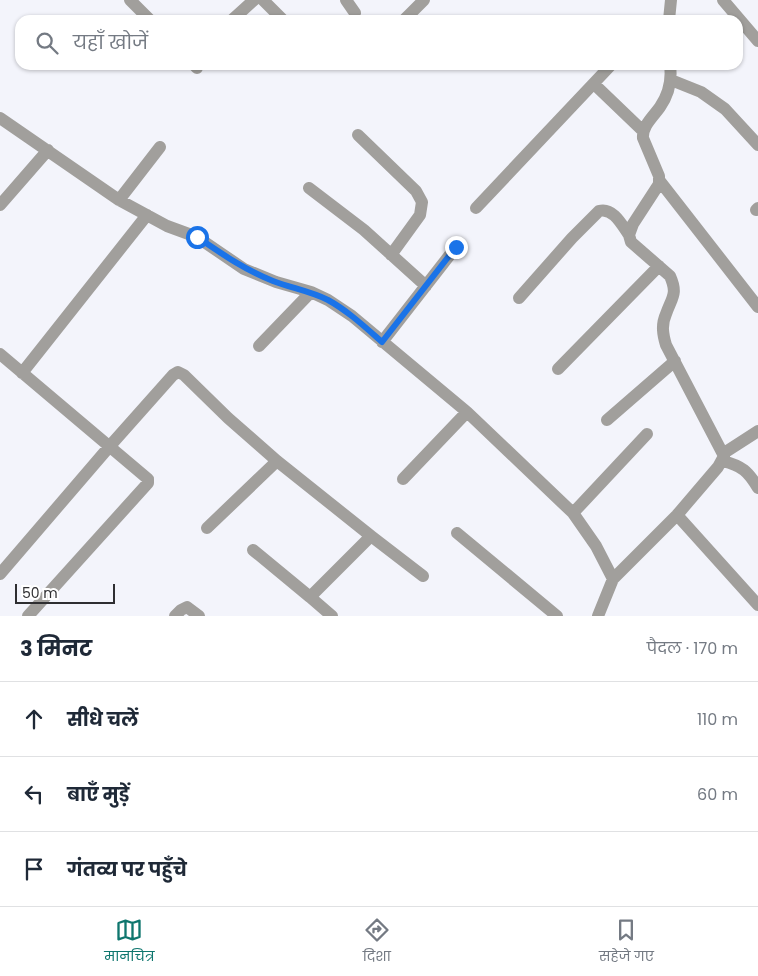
<!DOCTYPE html>
<html lang="hi">
<meta charset="utf-8">
<style>
:root{--surface:#fff;--page:#f2f2f3;--text:#1f2937;--muted:#747a83;--line:#e0e1e3;--accent:#0f766e}
body{margin:0;font-family:Poppins,"Noto Sans Devanagari",sans-serif;background:var(--page);color:var(--text)}
.scale{position:absolute;left:15px;bottom:12px;width:100px;box-sizing:border-box;padding-left:5px;border:2px solid #2e2e31;border-top:0;font-size:14px;line-height:18px;white-space:nowrap;color:#2e2e31;-webkit-text-stroke:4px #fff;paint-order:stroke}
.stop{position:absolute;width:15px;height:15px;margin:-11px;border:4px solid #1a73e8;border-radius:50%;background:#fff}
.stop.end{background:#1a73e8;border-color:#fff;box-shadow:0 1px 5px #0008}
.list{margin:0;padding:0;list-style:none}
h2{display:flex;justify-content:space-between;align-items:center;height:65px;margin:0;padding:0 20px;font-size:21px}
h2 small{font-size:16px;font-weight:400;color:var(--muted)}
.list li{display:grid;grid-template-columns:32px 1fr auto;gap:15px;align-items:center;box-sizing:border-box;height:75px;padding:0 20px;border-top:1px solid var(--line)}
.list b{display:block;font-size:19px;white-space:nowrap}
.list em{font-size:16px;font-style:normal;color:var(--muted)}
.icon{flex:none;width:28px;height:28px;fill:none;stroke:currentColor;stroke-width:2;stroke-linecap:round;stroke-linejoin:round}
.map{position:relative;flex:none;width:758px;height:616px;overflow:hidden}
.search{position:absolute;background:var(--surface);box-shadow:0 1px 4px #0004;left:15px;right:15px;top:15px;height:55px;display:flex;align-items:center;gap:12px;box-sizing:border-box;padding:0 18px;border-radius:15px;color:var(--muted);font-size:19px}
.sheet{height:290px;background:var(--surface)}
nav{display:flex;justify-content:space-around;align-items:center;box-sizing:border-box;height:70px;border-top:1px solid var(--line);background:var(--surface);font-size:14px;color:var(--muted)}
nav a{display:grid;justify-items:center;gap:2px}
nav .on{color:var(--accent)}
.map>svg:first-child{display:block}
.lines{fill:none;stroke-linecap:round;stroke-linejoin:round}
.street{stroke:#a19f9c;stroke-width:12}
.route{stroke:#1a73e8;stroke-width:6}
</style>
<div class="map">
<svg width="758" height="616" viewBox="0 0 758 616">
<rect width="100%" height="100%" fill="#f3f4fb"/>
<g class="lines">
<path class="street" d="M 130,0 L 150,20
M 263,0 L 283,20
M 346,0 L 355,13
M 723,0 L 758,41
M 232,20 L 254,0
M 404,20 L 424,0
M 669,20 L 671,0
M 194,65 L 197,68
M 671,80 L 701,92 L 725,109 L 758,145
M 594,84 L 643,131
M 0,118 L 119,200 L 167,226 L 197,237 L 244,269 L 276,282 L 311,292 L 328,300 L 352,316 L 467,412 L 573,513 L 596,546 L 613,579
M 358,135 L 416,191 L 422,202 L 420,215 L 391,255
M 659,180 L 758,307
M 309,188 L 364,230 L 426,286
M 119,200 L 160,147
M 0,205 L 48,150
M 476,208 L 611,65
M 756,210 L 758,208
M 519,298 L 572,238 L 599,211 C 613,207 622,225 629,235
M 382,342 L 456,247
M 259,346 L 311,292
M 0,354 L 148,479 L 148,483 L 28,616
M 558,369 L 659,266
M 22,373 L 147,215
M 607,420 L 675,361
M 724,453 L 758,431
M 723,461 C 742,466 748,471 758,488
M 403,479 L 467,412
M 573,513 L 647,434
M 677,515 L 758,605
M 207,528 L 277,461
M 457,533 L 557,616
M 371,536 L 423,576
M 253,550 L 310,597
M 0,574 L 109,447 L 173,375 L 178,372 L 184,375 L 228,418 L 277,461 L 371,536 L 310,597 L 332,616
M 175,616 L 181,610 L 187,607 L 199,616
M 598,616 L 613,579 L 677,515 L 718,467 L 724,456 L 666,345 C 663,335 661,325 666,314 C 672,297 678,294 670,276 L 631,242 L 629,235 L 633,224 L 659,184 L 659,176 L 643,138 C 642,126 653,117 660,107 C 669,94 672,80 670,65"/>
</g>
<g class="lines">
<path class="route" d="M 197,237 C 222,254 245,270 273,281 C 291,288 310,291 328,300 C 348,311 365,327 382,342 L 456,247"/>
</g>
</svg>
<div class="scale">50 m</div>
<div class="stop" style="left:197px;top:237px"></div>
<div class="stop end" style="left:456px;top:247px"></div>
<div class="search"><svg class="icon" aria-label="search" viewBox="0 0 24 24"><circle cx="10" cy="10" r="6"/><path d="M15 15l6 6"/></svg>यहाँ खोजें</div>
</div>
<section class="sheet">
<h2>3 मिनट<small>पैदल · 170 m</small></h2>
<ul class="list">
<li><svg class="icon" aria-label="ahead" viewBox="0 0 24 24"><path d="M12 20V5M6 11l6-6 6 6"/></svg><div><b>सीधे चलें</b></div><em>110 m</em></li>
<li><svg class="icon" aria-label="left" viewBox="0 0 24 24"><path d="M17 20v-9H6M10 6l-5 5 5 5"/></svg><div><b>बाएँ मुड़ें</b></div><em>60 m</em></li>
<li><svg class="icon" aria-label="arrive" viewBox="0 0 24 24"><path d="M6 21V4h12l-3 4 3 4H6"/></svg><div><b>गंतव्य पर पहुँचे</b></div></li>
</ul>
</section>
<nav>
<a class="on"><svg class="icon" aria-label="map" viewBox="0 0 24 24"><path d="M3 6l6-2 6 2 6-2v14l-6 2-6-2-6 2zM9 4v14M15 6v14"/></svg>मानचित्र</a>
<a><svg class="icon" aria-label="directions" viewBox="0 0 24 24"><path d="M12 3l9 9-9 9-9-9zM9 14v-3h6M13 9l2 2-2 2"/></svg>दिशा</a>
<a><svg class="icon" aria-label="saved" viewBox="0 0 24 24"><path d="M7 4h10v16l-5-4-5 4z"/></svg>सहेजे गए</a>
</nav>
